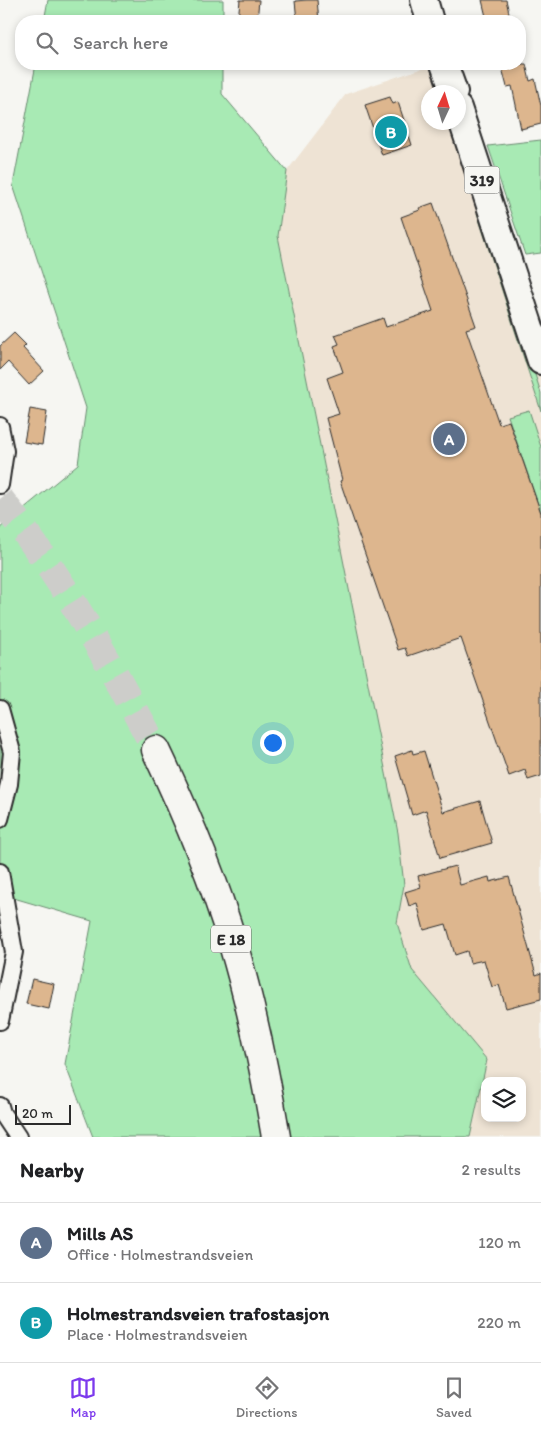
<!DOCTYPE html>
<meta charset="utf-8">
<style>
:root{--surface:#fff;--page:#f2f2f2;--text:#202124;--muted:#757577;--line:#e0e0e0;--accent:#7c3aed}
body{margin:0;font-family:Itim,sans-serif;background:var(--page);color:var(--text)}
.controls{position:absolute;right:15px;bottom:15px;display:grid;overflow:hidden;border-radius:10px;box-shadow:0 2px 8px #0003}
.controls button{width:45px;height:45px;display:grid;place-items:center;padding:0;border:0;border-bottom:1px solid var(--line);background:var(--surface);color:var(--text);font:25px sans-serif}
.compass{position:absolute;left:421px;top:85px;width:45px;height:45px;border-radius:50%;background:var(--surface);box-shadow:0 2px 8px #0003;rotate:4deg}
.scale{position:absolute;left:15px;bottom:12px;width:56px;box-sizing:border-box;padding-left:5px;border:2px solid #2b2b2b;border-top:0;font-size:14px;line-height:18px;white-space:nowrap;color:#2b2b2b;-webkit-text-stroke:4px #f6f6f2;paint-order:stroke}
.you{position:absolute;left:272px;top:742px;width:18px;height:18px;margin:-12px;border:4px solid #fff;border-radius:50%;background:#1a73e8;box-shadow:0 0 0 8px #1a73e833}
.badge{display:grid;place-items:center;width:32px;height:32px;border-radius:50%;background:var(--accent);color:#fff;font-size:16px;font-weight:700}
.pin{position:absolute;translate:-50% -50%;border:2px solid #fff;box-shadow:0 1px 5px #0006}
.list{margin:0;padding:0;list-style:none}
h2{display:flex;justify-content:space-between;align-items:center;height:65px;margin:0;padding:0 20px;font-size:21px}
h2 small{font-size:16px;font-weight:400;color:var(--muted)}
.list li{display:grid;grid-template-columns:32px 1fr auto;gap:15px;align-items:center;box-sizing:border-box;height:80px;padding:0 20px;border-top:1px solid var(--line)}
.list b{display:block;font-size:19px;white-space:nowrap}
.list p{margin:0;font-size:16px;white-space:nowrap;color:var(--muted)}
.list em{font-size:16px;font-style:normal;color:var(--muted)}
.icon{flex:none;width:28px;height:28px;fill:none;stroke:currentColor;stroke-width:2;stroke-linecap:round;stroke-linejoin:round}
.map{position:relative;flex:none;width:541px;height:1137px;overflow:hidden}
.search{position:absolute;background:var(--surface);box-shadow:0 2px 8px #0003;left:15px;right:15px;top:15px;height:55px;display:flex;align-items:center;gap:12px;box-sizing:border-box;padding:0 18px;border-radius:20px;color:var(--muted);font-size:19px}
.sheet{height:225px;background:var(--surface)}
nav{display:flex;justify-content:space-around;align-items:center;box-sizing:border-box;height:70px;border-top:1px solid var(--line);background:var(--surface);font-size:14px;color:var(--muted)}
nav a{display:grid;justify-items:center;gap:2px}
nav .on{color:var(--accent)}
.map>svg:first-child{display:block}
.built{fill:#eee3d4;fill-rule:evenodd}
.green{fill:#a8eab4;stroke:#6a8a70}
.building{fill:#ddb68e;stroke:#2b2b2b}
.lines{fill:none;stroke-linecap:round;stroke-linejoin:round}
.highway-tunnel{stroke:#cdcdca;stroke-width:28;stroke-dasharray:28 14;stroke-linecap:butt}
.street-casing{stroke:#2b2b2b;stroke-width:20}
.primary-casing{stroke:#2b2b2b;stroke-width:30}
.highway-casing{stroke:#2b2b2b;stroke-width:31}
.street{stroke:#f6f6f2;stroke-width:16}
.primary{stroke:#f6f6f2;stroke-width:26}
.highway{stroke:#f6f6f2;stroke-width:28}
.labels{text-anchor:middle;stroke-width:4;stroke-linejoin:round;paint-order:stroke}
.shield{fill:#f6f6f2;stroke:#686867;stroke-width:1}
.shield-label{font-size:16px;font-weight:bold;fill:#2b2b2b}
</style>
<div class="map">
<svg width="541" height="1137" viewBox="0 0 541 1137">
<rect width="100%" height="100%" fill="#f6f6f2"/>
<filter id="ink" filterUnits="userSpaceOnUse"><feTurbulence type="fractalNoise" baseFrequency=".02" numOctaves="2"/><feDisplacementMap in="SourceGraphic" scale="10" xChannelSelector="R" yChannelSelector="G"/><feConvolveMatrix kernelMatrix="1 2 1 2 8 2 1 2 1" color-interpolation-filters="sRGB"/></filter>
<g filter="url(#ink)">
<path class="built" d="M 435,64 L 453,92 L 428,92 L 428,122 L 458,122 L 541,367 L 541,1137 L 470,1137 L 487,1060 L 412,970 L 397,923 L 404,885 L 398,833 L 278,236 L 287,171 L 346,94 ZM 485,1081 L 522,1081 L 522,1118 L 485,1118 Z"/>
<path class="green" d="M 48,0 L 223,0 L 223,21 L 44,21 Z
M 36,64 L 222,64 L 222,94 L 287,171 L 278,236 L 398,833 L 404,885 L 397,923 L 412,970 L 487,1060 L 470,1137 L 93,1137 L 65,1064 L 92,921 L 0,894 L 0,528 L 78,464 L 86,408 L 13,185 Z
M 541,140 L 541,253 L 525,255 L 488,146 Z
M 477,213 L 485,220 L 541,393 L 541,411 Z
M 529,410 L 541,447 L 541,513 L 508,416 Z"/>
<path class="building" d="M 240,0 L 259,0 L 257,21 L 238,21 Z
M 307,0 L 317,0 L 319,21 L 297,21 L 295,1 Z
M 482,0 L 506,0 L 511,21 L 487,21 Z
M 501,64 L 526,64 L 530,81 L 535,79 L 541,106 L 541,124 L 521,129 L 512,86 L 507,87 Z
M 390,97 L 393,104 L 398,102 L 412,145 L 382,155 L 365,105 Z
M 433,203 L 476,326 L 466,329 L 499,424 L 509,421 L 541,513 L 541,776 L 528,780 L 525,770 L 509,776 L 461,638 L 408,656 L 405,648 L 398,650 L 340,481 L 342,480 L 326,418 L 339,414 L 327,378 L 343,372 L 334,346 L 339,344 L 335,335 L 383,318 L 386,327 L 433,311 L 401,217 L 420,210 L 419,208 Z
M 14,333 L 26,345 L 23,348 L 44,371 L 29,385 L 8,362 L 0,370 L 0,346 Z
M 30,409 L 47,412 L 42,445 L 24,442 Z
M 412,750 L 413,754 L 424,751 L 443,812 L 480,801 L 492,843 L 440,858 L 426,810 L 412,815 L 395,756 Z
M 455,866 L 460,885 L 489,877 L 490,882 L 509,877 L 536,975 L 541,973 L 541,999 L 506,1008 L 499,985 L 492,987 L 484,960 L 470,963 L 467,951 L 455,955 L 446,924 L 424,930 L 417,903 L 409,906 L 405,892 L 421,887 L 418,876 Z
M 32,979 L 54,984 L 49,1009 L 26,1004 Z"/>
<g class="lines">
<path class="highway-tunnel" d="M 0,499 C 62,577 110,663 156,750"/>
<g class="street-casing">
<path id="street" d="M 0,426 L 5,451 L 0,485
M 0,709 L 12,752 L 9,784 L 0,819
M 0,872 L 14,952 L 0,1021
M 0,1106 L 2,1113 L 18,1137"/>
</g>
<g class="primary-casing">
<path id="primary" d="M 424,0 L 430,21
M 444,64 L 454,92
M 458,108 L 541,361"/>
</g>
<g class="highway-casing">
<path id="highway" d="M 156,750 C 186,813 213,877 233,944 C 252,1007 265,1072 276,1137"/>
</g>
<use href="#street" class="street"/>
<use href="#primary" class="primary"/>
<use href="#highway" class="highway"/>
</g>
</g>
<g class="labels">
<g class="shield">
<rect x="464.5" y="166.5" width="35" height="27" rx="4"/>
<rect x="211" y="925.5" width="40" height="27" rx="4"/>
</g>
<g class="shield-label">
<text x="482" y="186">319</text>
<text x="231" y="945">E 18</text>
</g>
</g>
</svg>
<div class="controls">
<button><svg class="icon" aria-label="layers" viewBox="0 0 24 24"><path d="M12 4l9 5-9 5-9-5zM3 14l9 5 9-5"/></svg></button>
</div>
<svg class="compass" viewBox="-18 -18 36 36"><path d="M0-13l5 13h-10z" fill="#e53935"/><path d="M0 13l5-13h-10z" fill="#757577"/></svg>
<div class="scale">20 m</div>
<div class="you"></div>
<div class="pin badge" style="left:449px;top:439px;background:#5c6f8a">A</div>
<div class="pin badge" style="left:391px;top:132px;background:#0f9aa8">B</div>
<div class="search"><svg class="icon" aria-label="search" viewBox="0 0 24 24"><circle cx="10" cy="10" r="6"/><path d="M15 15l6 6"/></svg>Search here</div>
</div>
<section class="sheet">
<h2>Nearby<small>2 results</small></h2>
<ul class="list">
<li><span class="badge" style="background:#5c6f8a">A</span><div><b>Mills AS</b><p>Office · Holmestrandsveien</p></div><em>120 m</em></li>
<li><span class="badge" style="background:#0f9aa8">B</span><div><b>Holmestrandsveien trafostasjon</b><p>Place · Holmestrandsveien</p></div><em>220 m</em></li>
</ul>
</section>
<nav>
<a class="on"><svg class="icon" aria-label="map" viewBox="0 0 24 24"><path d="M3 6l6-2 6 2 6-2v14l-6 2-6-2-6 2zM9 4v14M15 6v14"/></svg>Map</a>
<a><svg class="icon" aria-label="directions" viewBox="0 0 24 24"><path d="M12 3l9 9-9 9-9-9zM9 14v-3h6M13 9l2 2-2 2"/></svg>Directions</a>
<a><svg class="icon" aria-label="saved" viewBox="0 0 24 24"><path d="M7 4h10v16l-5-4-5 4z"/></svg>Saved</a>
</nav>
